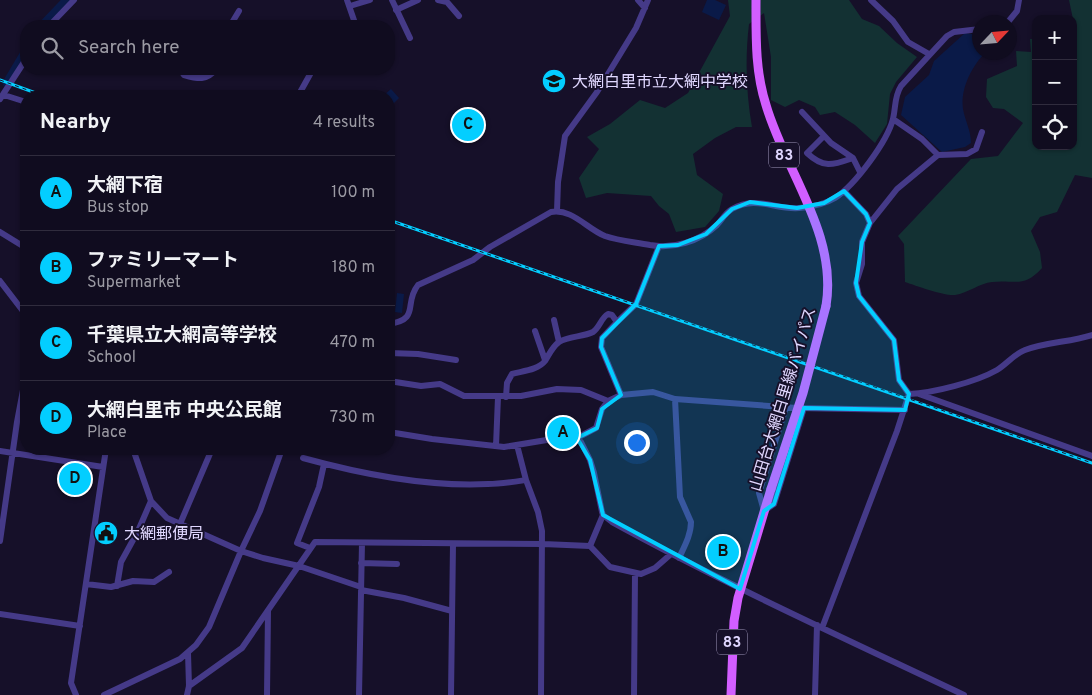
<!DOCTYPE html>
<meta charset="utf-8">
<style>
:root{--surface:#100c1f;--page:#191528;--text:#f1f3f6;--muted:#9c9ba4;--line:#302c3d;--accent:#03ceff}
body{margin:0;font-family:Overpass,"Noto Sans JP",sans-serif;background:var(--page);color:var(--text)}
.controls{position:absolute;right:15px;top:15px;display:grid;overflow:hidden;border-radius:10px;box-shadow:0 1px 4px #0004}
.controls button{width:45px;height:45px;display:grid;place-items:center;padding:0;border:0;border-bottom:1px solid var(--line);background:var(--surface);color:var(--text);font:25px sans-serif}
.compass{position:absolute;left:972px;top:15px;width:45px;height:45px;border-radius:50%;background:var(--surface);box-shadow:0 1px 4px #0004;rotate:64deg}
.you{position:absolute;left:636px;top:442px;width:18px;height:18px;margin:-12px;border:4px solid #fff;border-radius:50%;background:#1a73e8;box-shadow:0 0 0 8px #1a73e833}
.badge{display:grid;place-items:center;width:32px;height:32px;border-radius:50%;background:var(--accent);color:#111;font-size:16px;font-weight:700}
.pin{position:absolute;translate:-50% -50%;border:2px solid #fff;box-shadow:0 1px 5px #0006}
.list{margin:0;padding:0;list-style:none}
h2{display:flex;justify-content:space-between;align-items:center;height:65px;margin:0;padding:0 20px;font-size:21px}
h2 small{font-size:16px;font-weight:400;color:var(--muted)}
.list li{display:grid;grid-template-columns:32px 1fr auto;gap:15px;align-items:center;box-sizing:border-box;height:75px;padding:0 20px;border-top:1px solid var(--line)}
.list b{display:block;font-size:19px;white-space:nowrap}
.list p{margin:0;font-size:16px;white-space:nowrap;color:var(--muted)}
.list em{font-size:16px;font-style:normal;color:var(--muted)}
.icon{flex:none;width:28px;height:28px;fill:none;stroke:currentColor;stroke-width:2;stroke-linecap:round;stroke-linejoin:round}
.map{position:relative;flex:none;width:1092px;height:695px;overflow:hidden}
.search{position:absolute;background:var(--surface);box-shadow:0 1px 4px #0004;left:20px;top:20px;width:375px;height:55px;display:flex;align-items:center;gap:12px;box-sizing:border-box;padding:0 18px;border-radius:20px;color:var(--muted);font-size:19px}
.panel{position:absolute;background:var(--surface);box-shadow:0 1px 4px #0004;left:20px;top:90px;width:375px;height:365px;border-radius:20px}
.map>svg:first-child{display:block}
.green{fill:#133133}
.water{fill:#0a1a48}
.lines{fill:none;stroke-linecap:round;stroke-linejoin:round}
.river{stroke:#0a1a48;stroke-width:9}
.minor{stroke:#453a88;stroke-width:6}
.major{stroke:#d25eff;stroke-width:9}
.rail-casing{stroke:#03ceff;stroke-width:3}
.rail{stroke:#161029;stroke-width:1;stroke-dasharray:4;stroke-linecap:butt}
.major-bridge{stroke:#d25eff;stroke-width:9}
.marked{fill:#03ceff;fill-opacity:0.2;stroke:#03ceff;stroke-width:4;stroke-linejoin:round}
.labels{text-anchor:middle;stroke-width:4;stroke-linejoin:round;paint-order:stroke}
.shield{fill:#161029;stroke:#a39bbf;stroke-width:1}
.shield-label{font-size:15px;font-weight:bold;fill:#e0d7ff}
.poi-label{font-size:16px;fill:#e0d7ff;stroke:#161029;text-anchor:start}
.street-label{font-size:16px;fill:#e0d7ff;stroke:#161029}
</style>
<div class="map">
<svg width="1092" height="695" viewBox="0 0 1092 695">
<rect width="100%" height="100%" fill="#161029"/>
<path class="green" d="M 728,0 L 849,0 L 862,19 L 879,26 L 897,43 L 917,57 L 896,82 L 890,94 L 887,124 L 875,143 L 855,125 L 835,112 L 820,115 L 815,107 L 799,100 L 785,107 L 771,100 L 771,57 L 764,13 L 749,24 C 745,58 746,93 752,127 L 736,127 L 715,138 L 693,154 L 697,175 L 723,194 L 719,211 L 705,227 L 676,232 L 669,214 L 659,206 L 651,196 L 607,193 L 586,198 L 579,178 L 599,149 L 587,137 L 610,124 L 640,100 L 665,108 L 688,93 L 730,16 Z
M 1069,0 L 1092,0 L 1092,178 L 1075,175 L 1057,212 L 1040,217 L 1031,231 L 1040,252 L 1042,268 C 1023,289 1014,279 992,282 C 980,283 968,293 955,295 C 944,296 917,286 905,282 L 904,244 L 898,236 L 971,159 L 998,156 L 1023,123 L 1004,109 L 993,108 L 986,97 L 987,79 L 1017,66 L 1016,51 L 1031,52 L 1030,39 L 1036,39 L 1036,146 L 1073,146 L 1074,24 Z"/>
<path class="water" d="M 707,0 L 715,0 L 726,5 L 719,20 L 702,12 Z
M 965,33 L 979,35 L 980,52 L 985,53 C 972,66 960,89 963,109 C 965,121 971,130 971,143 L 965,147 L 942,152 L 901,115 L 905,97 L 929,75 L 934,61 Z
M 391,89 L 399,98 L 389,108 L 389,96 L 383,96 Z
M 397,293 L 404,294 L 402,313 L 395,312 Z"/>
<g class="lines">
<path class="river" d="M 42,26 L 67,0
M 7,83 L 26,51"/>
<path class="minor" d="M 347,0 L 356,26
M 392,0 L 410,38
M 438,0 L 447,2 L 459,16
M 638,0 L 645,8
M 871,0 L 893,21 L 908,42 L 929,54
M 350,6 L 370,0
M 396,10 L 418,0
M 1008,22 L 1017,11 L 1019,0
M 49,26 L 74,0
M 230,26 L 239,11
M 180,69 L 184,75 C 198,79 207,81 216,69
M 4,95 L 26,102
M 298,96 L 313,69
M 0,99 L 26,59
M 802,112 L 831,143 L 853,158 L 860,172
M 893,119 L 922,139 L 938,155
M 824,136 L 807,153 C 824,169 833,165 853,158
M 844,191 L 866,214 L 870,223 L 862,242 L 862,264 L 856,283 L 859,296 L 894,340 L 899,380 L 909,394
M 557,211 L 558,182 L 565,136 L 597,92 L 636,28 L 648,0
M 870,223 L 897,189 L 938,155 L 967,154 L 976,149 L 982,132
M 0,232 L 26,248
M 0,281 L 26,315
M 554,320 L 559,342
M 389,324 C 421,319 403,304 418,285 L 473,260 L 490,247 L 551,212 C 572,208 587,229 605,236 C 619,241 635,242 650,245 C 673,249 699,242 717,225 C 722,220 725,213 732,209 C 756,195 775,210 799,208 C 811,207 825,204 835,198 C 855,185 887,142 893,119 C 896,107 894,97 901,86 L 947,36 L 954,32 L 980,29
M 535,331 L 545,360
M 389,353 L 418,354 L 456,360
M 389,381 L 421,386 L 440,384 L 464,396 L 521,396 L 557,389 L 581,390 L 608,401
M 909,394 C 933,393 976,382 997,370 C 1007,364 1014,354 1025,350 C 1046,342 1071,342 1092,335
M 919,394 L 1092,456
M 621,395 L 601,347 L 602,338 L 617,322 L 636,304 L 659,246
M 506,397 L 507,383 L 512,374 C 523,371 538,370 545,361 C 549,355 552,347 559,342 C 569,336 583,337 593,332 C 600,327 601,318 608,314 L 612,315 L 617,322
M 675,399 L 680,497 L 691,522 C 691,535 684,547 679,558
M 786,407 L 759,493 L 764,511 L 774,504 L 804,408
M 389,432 L 432,439 L 504,447 L 571,436 L 577,438 L 581,442 L 590,460 L 594,473 L 602,512 L 603,515 L 612,522 C 727,585 846,639 964,695
M 577,438 L 596,428 L 602,409 L 608,401 L 621,395 L 653,392 L 675,399 L 797,408 L 905,410
M 517,445 L 526,480 L 538,512 L 542,531 L 541,695
M 496,446 L 498,397
M 133,449 L 151,501 L 167,518 L 241,551 L 263,558 L 299,566 L 361,587
M 0,451 L 103,467
M 303,458 C 361,474 428,487 488,484 C 501,484 513,482 526,480
M 180,524 L 212,449
M 0,541 L 17,422 L 26,374
M 590,546 L 603,515
M 310,548 L 297,543 L 319,487 L 324,464
M 361,563 L 397,564
M 86,584 L 111,587 L 133,581 L 154,582 L 169,572
M 117,586 L 121,562 L 138,531 L 151,501
M 361,590 L 404,598 L 452,611
M 0,614 L 80,626
M 822,628 L 897,431 L 909,394
M 189,686 L 242,648 L 315,542 L 543,544 L 590,546 L 610,567 L 641,574 L 655,568 L 671,554
M 76,695 L 71,683 L 106,449
M 104,695 L 180,659 L 196,645 L 209,627 L 241,551 L 260,511 L 282,449
M 187,695 L 189,686 L 188,653
M 267,695 L 268,611
M 359,695 L 362,543
M 451,695 L 453,544
M 634,695 L 635,573
M 815,695 L 817,625"/>
<path class="major" d="M 756,0 C 756,36 755,71 766,105 C 785,171 838,234 826,306
M 731,695 L 734,621 L 738,598 L 771,489"/>
<g class="rail-casing">
<path id="rail" d="M 0,80 L 44,96
M 389,220 C 623,301 858,380 1092,463"/>
</g>
<use href="#rail" class="rail"/>
<path class="major-bridge" d="M 771,489 L 803,393 L 826,306"/>
</g>
<path class="marked" d="M 844,191 L 866,214 L 870,223 L 862,242 L 856,283 L 859,296 L 894,340 L 899,380 L 909,394 L 905,410 L 804,408 L 774,504 L 764,511 L 740,589 L 603,515 L 590,460 L 577,438 L 597,428 L 602,409 L 621,395 L 601,347 L 602,338 L 636,304 L 659,246 L 678,245 L 706,234 L 732,209 L 750,202 L 797,208 L 824,203 Z"/>
<defs>
<g id="school-disc" transform="scale(1.25)"><circle r="9.5" fill="#03ceff" stroke="#161029"/><path d="M0-5L7-2L0 1L-7-2ZM-4 1L0 2.5L4 1V4Q0 6-4 4Z" fill="#111"/></g>
<g id="civic-disc" transform="scale(1.25)"><circle r="9.5" fill="#03ceff" stroke="#161029"/><path d="M-.6-6.5H3V-4.5H.6V-3L4-1V1h2V6H-6V1h2V-1L-.6-3ZM-1.2 2.5V6h2.4V2.5Z" fill="#111"/></g>
</defs>
<g fill-rule="evenodd">
<use href="#school-disc" x="554" y="81"/>
<use href="#civic-disc" x="106" y="533"/>
</g>
<g class="labels">
<g class="shield">
<rect x="769" y="142.5" width="30" height="25" rx="4"/>
<rect x="717" y="629.5" width="30" height="25" rx="4"/>
</g>
<g class="shield-label">
<text x="784" y="160">83</text>
<text x="732" y="647">83</text>
</g>
<g class="poi-label">
<text x="572" y="87">大網白里市立大網中学校</text>
<text x="124" y="539">大網郵便局</text>
</g>
<g class="street-label">
<text transform="translate(782 399) rotate(-73)" y="6">山田台大網白里線バイパス</text>
</g>
</g>
</svg>
<div class="controls">
<button>+</button>
<button>−</button>
<button><svg class="icon" aria-label="locate" viewBox="0 0 24 24"><circle cx="12" cy="12" r="6"/><path d="M12 2v4M12 18v4M2 12h4M18 12h4"/></svg></button>
</div>
<svg class="compass" viewBox="-18 -18 36 36"><path d="M0-13l5 13h-10z" fill="#e53935"/><path d="M0 13l5-13h-10z" fill="#9c9ba4"/></svg>
<div class="you"></div>
<div class="pin badge" style="left:563px;top:433px">A</div>
<div class="pin badge" style="left:723px;top:552px">B</div>
<div class="pin badge" style="left:468px;top:125px">C</div>
<div class="pin badge" style="left:75px;top:479px">D</div>
<div class="search"><svg class="icon" aria-label="search" viewBox="0 0 24 24"><circle cx="10" cy="10" r="6"/><path d="M15 15l6 6"/></svg>Search here</div>
<section class="panel">
<h2>Nearby<small>4 results</small></h2>
<ul class="list">
<li><span class="badge">A</span><div><b>大網下宿</b><p>Bus stop</p></div><em>100 m</em></li>
<li><span class="badge">B</span><div><b>ファミリーマート</b><p>Supermarket</p></div><em>180 m</em></li>
<li><span class="badge">C</span><div><b>千葉県立大網高等学校</b><p>School</p></div><em>470 m</em></li>
<li><span class="badge">D</span><div><b>大網白里市 中央公民館</b><p>Place</p></div><em>730 m</em></li>
</ul>
</section>
</div>
